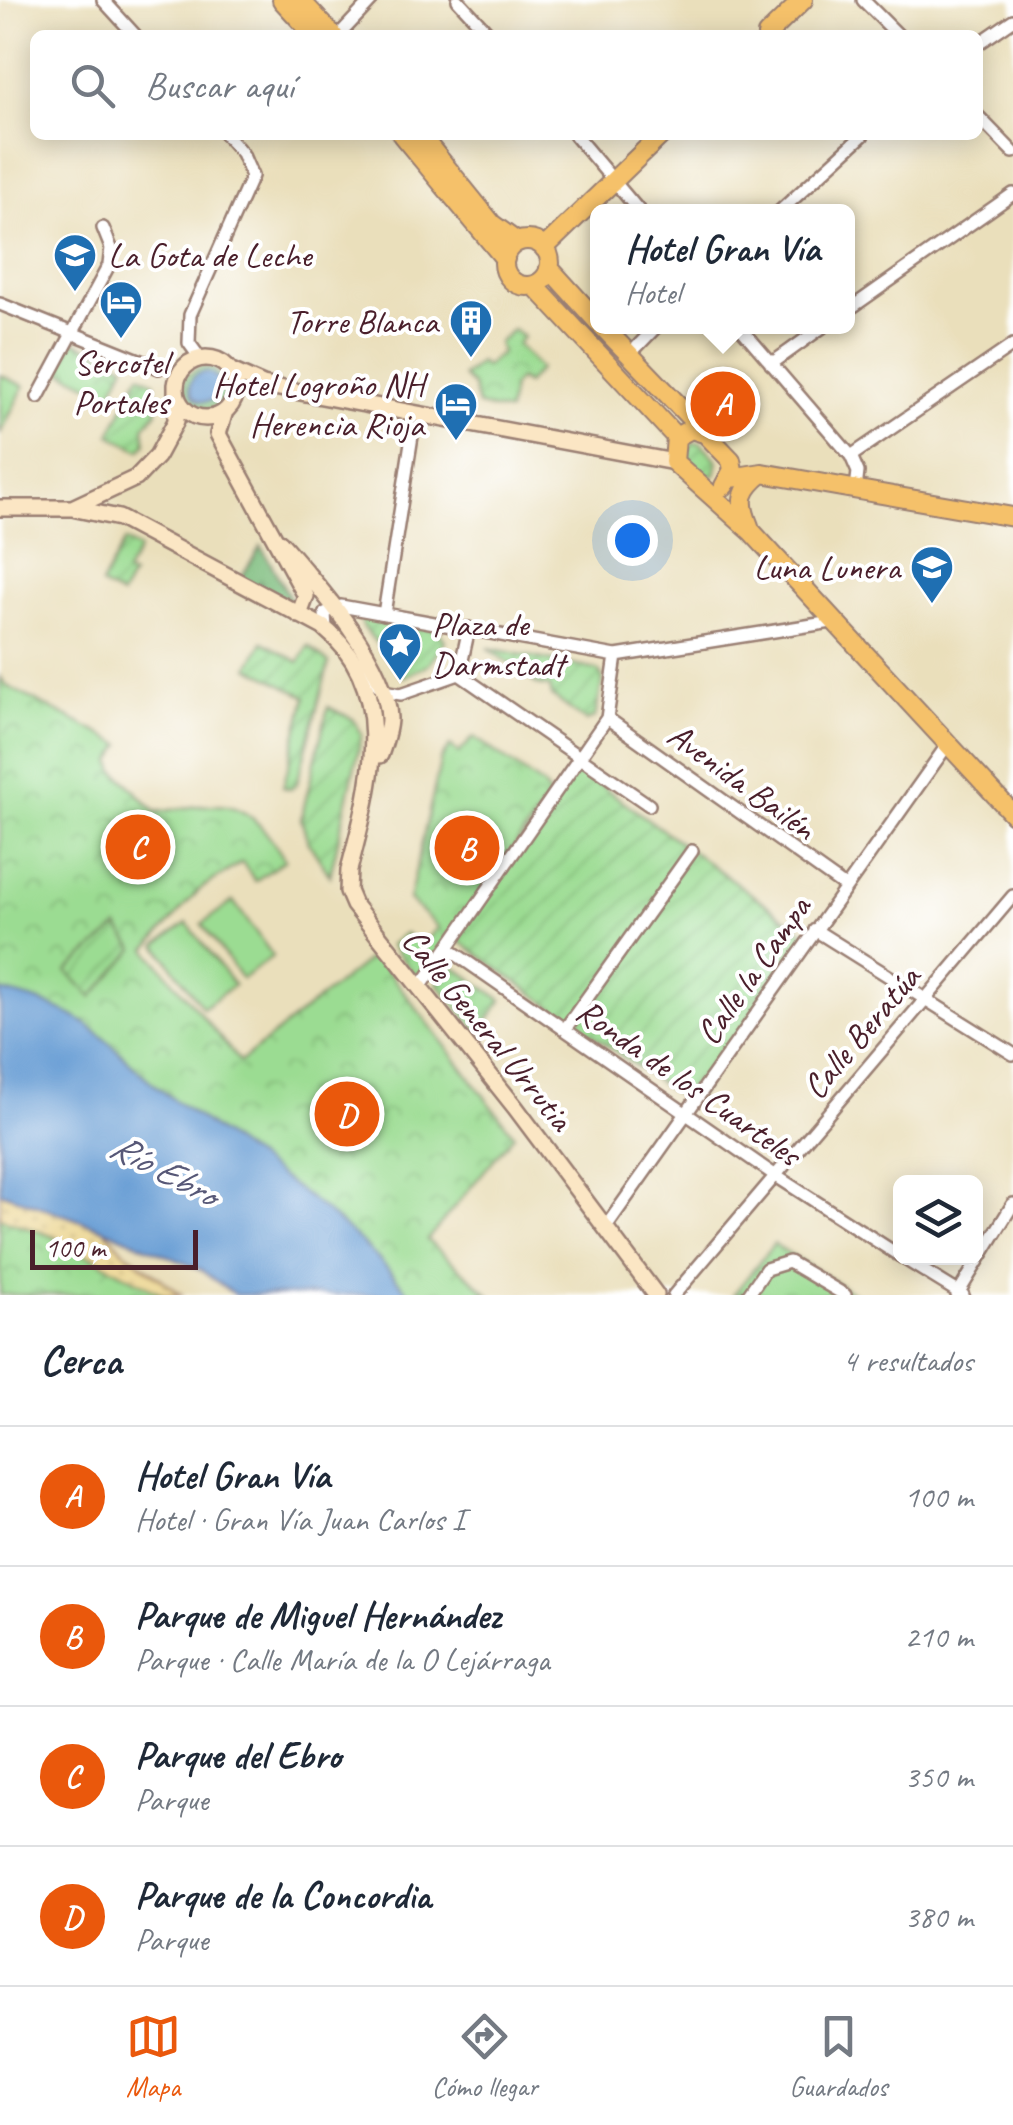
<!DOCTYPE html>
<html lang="es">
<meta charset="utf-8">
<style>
:root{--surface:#fff;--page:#f6f6f7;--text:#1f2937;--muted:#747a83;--line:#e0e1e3;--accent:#ea580c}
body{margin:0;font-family:Caveat,sans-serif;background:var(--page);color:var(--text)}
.controls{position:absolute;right:30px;bottom:30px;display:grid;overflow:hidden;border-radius:15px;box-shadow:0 5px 25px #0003}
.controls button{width:90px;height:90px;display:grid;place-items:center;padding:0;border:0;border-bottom:2px solid var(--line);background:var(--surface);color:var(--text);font:50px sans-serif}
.scale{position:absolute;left:30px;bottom:25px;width:168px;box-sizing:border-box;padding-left:10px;border:5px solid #4a1f2b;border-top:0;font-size:28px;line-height:35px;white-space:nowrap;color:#4a1f2b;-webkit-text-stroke:8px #fff;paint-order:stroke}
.you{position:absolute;left:632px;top:540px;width:35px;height:35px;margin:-25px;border:8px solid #fff;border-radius:50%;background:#1a73e8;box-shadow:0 0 0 15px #1a73e833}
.badge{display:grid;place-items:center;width:65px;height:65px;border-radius:50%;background:var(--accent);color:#fff;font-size:32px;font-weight:700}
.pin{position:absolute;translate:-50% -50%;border:5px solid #fff;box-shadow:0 2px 10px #0006}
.popup{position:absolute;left:590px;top:204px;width:265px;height:130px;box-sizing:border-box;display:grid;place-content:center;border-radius:15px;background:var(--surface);filter:drop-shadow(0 2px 8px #0005);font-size:32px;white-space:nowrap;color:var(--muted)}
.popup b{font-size:38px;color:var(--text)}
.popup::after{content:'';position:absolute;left:50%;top:100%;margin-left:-20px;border:20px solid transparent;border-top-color:var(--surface)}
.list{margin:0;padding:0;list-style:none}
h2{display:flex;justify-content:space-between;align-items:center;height:130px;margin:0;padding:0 40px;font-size:42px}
h2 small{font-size:32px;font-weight:400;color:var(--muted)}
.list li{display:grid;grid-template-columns:65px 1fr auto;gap:30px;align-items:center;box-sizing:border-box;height:140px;padding:0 40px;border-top:2px solid var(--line)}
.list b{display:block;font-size:38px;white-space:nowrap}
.list p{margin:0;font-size:32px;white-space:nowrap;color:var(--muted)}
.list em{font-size:32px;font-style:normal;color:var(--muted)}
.icon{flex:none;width:55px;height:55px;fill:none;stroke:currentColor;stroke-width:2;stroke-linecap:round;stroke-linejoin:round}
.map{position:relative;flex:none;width:1013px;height:1295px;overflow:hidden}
.search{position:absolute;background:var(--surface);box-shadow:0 5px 25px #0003;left:30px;right:30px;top:30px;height:110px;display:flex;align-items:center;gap:25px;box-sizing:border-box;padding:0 35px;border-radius:15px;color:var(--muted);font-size:38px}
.sheet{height:690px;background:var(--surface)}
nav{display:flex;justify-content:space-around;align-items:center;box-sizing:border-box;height:140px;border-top:2px solid var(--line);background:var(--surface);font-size:28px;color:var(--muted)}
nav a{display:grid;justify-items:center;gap:5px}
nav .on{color:var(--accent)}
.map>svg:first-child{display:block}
.forest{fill:url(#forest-firs);stroke:#636e54;stroke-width:2.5}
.sand{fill:url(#sand-dots);stroke:#9c7c64;stroke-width:2.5}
.park{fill:url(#park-crowns);stroke:#727e5e;stroke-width:2.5}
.garden{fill:url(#garden-furrows);stroke:#727e5e;stroke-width:2.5}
.pitch{fill:#9bdc92;stroke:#727e5e;stroke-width:2.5}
.water{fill:#679dd4;stroke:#585e80;stroke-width:2.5}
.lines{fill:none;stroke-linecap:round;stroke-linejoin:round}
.street-casing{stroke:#9a7f73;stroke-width:16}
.secondary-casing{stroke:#9a7f73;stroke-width:20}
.primary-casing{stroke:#9a7f73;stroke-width:22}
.street{stroke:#fff;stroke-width:11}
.secondary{stroke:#fbe6c4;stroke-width:15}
.primary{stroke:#f5c16b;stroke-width:18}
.labels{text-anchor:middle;stroke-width:8;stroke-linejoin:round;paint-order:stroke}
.poi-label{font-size:35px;fill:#4a1f2b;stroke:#fff;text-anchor:end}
.street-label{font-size:35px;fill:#4a1f2b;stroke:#fff}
.water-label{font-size:38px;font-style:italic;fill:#575877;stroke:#fff}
</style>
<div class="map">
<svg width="1013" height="1295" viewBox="0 0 1013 1295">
<defs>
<pattern id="forest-firs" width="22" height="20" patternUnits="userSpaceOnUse" patternTransform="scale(2.5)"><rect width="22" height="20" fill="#7cbc7c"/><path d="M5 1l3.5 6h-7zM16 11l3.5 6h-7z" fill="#689866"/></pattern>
<pattern id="sand-dots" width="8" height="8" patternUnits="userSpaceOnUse" patternTransform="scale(2.5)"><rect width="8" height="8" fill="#eeda9e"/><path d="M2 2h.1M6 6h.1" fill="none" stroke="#cebb88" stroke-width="1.8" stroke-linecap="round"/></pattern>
<pattern id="park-crowns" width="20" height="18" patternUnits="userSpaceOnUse" patternTransform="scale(2.5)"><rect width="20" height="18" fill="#9bdc92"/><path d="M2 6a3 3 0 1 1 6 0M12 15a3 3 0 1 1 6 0" fill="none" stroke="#87bc7e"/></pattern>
<pattern id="garden-furrows" width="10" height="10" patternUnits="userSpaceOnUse" patternTransform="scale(2.5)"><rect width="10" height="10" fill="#9bdc92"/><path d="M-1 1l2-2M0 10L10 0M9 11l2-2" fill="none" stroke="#87bc7e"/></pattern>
</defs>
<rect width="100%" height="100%" fill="#fff"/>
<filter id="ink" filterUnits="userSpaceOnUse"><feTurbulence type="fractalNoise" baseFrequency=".01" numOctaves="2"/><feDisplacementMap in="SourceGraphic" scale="20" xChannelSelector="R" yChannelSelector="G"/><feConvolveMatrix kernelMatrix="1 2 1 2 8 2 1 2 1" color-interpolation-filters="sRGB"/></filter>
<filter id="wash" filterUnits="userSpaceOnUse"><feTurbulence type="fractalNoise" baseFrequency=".0048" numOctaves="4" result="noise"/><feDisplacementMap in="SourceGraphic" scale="40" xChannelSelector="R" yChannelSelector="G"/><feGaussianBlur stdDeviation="2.25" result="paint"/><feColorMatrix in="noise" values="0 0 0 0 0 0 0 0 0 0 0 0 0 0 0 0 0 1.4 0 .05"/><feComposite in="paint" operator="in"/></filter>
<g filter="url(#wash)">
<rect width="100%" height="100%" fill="#eadfbb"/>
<path class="forest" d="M 261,546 L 291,600 L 290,603 L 240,579 Z"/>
<path class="sand" d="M 0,1192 L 104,1229 L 124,1251 L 182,1295 L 0,1295 Z"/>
<path class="park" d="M 513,329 L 523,337 L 517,344 L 540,369 L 526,384 L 519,379 L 512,387 L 508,412 L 478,406 L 473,387 L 463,376 L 480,362 L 484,367 L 501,353 L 498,343 Z
M 73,341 L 125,365 L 110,395 L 59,370 Z
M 0,375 L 24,386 L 1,433 L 0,432 Z
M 0,677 L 7,686 L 122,745 L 112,761 L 114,769 L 156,812 C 226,802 244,793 285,860 L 255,881 L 242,862 L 199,890 L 147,949 L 240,1062 L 375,954 L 514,1135 L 427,1240 L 490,1295 L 410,1295 C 344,1211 239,1151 155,1085 C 127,1063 105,1033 73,1016 C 51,1005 24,996 0,991 Z
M 474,737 L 543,786 L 550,796 L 420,981 L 390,945 L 405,933 L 422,945 L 438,927 L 409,900 L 441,759 L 450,746 L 459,753 Z
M 0,1218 L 49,1235 L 164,1295 L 0,1295 Z
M 774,1244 L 856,1295 L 733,1295 Z"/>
<path class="garden" d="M 201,366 L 213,368 L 225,381 L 224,399 L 209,409 L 192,405 L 183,389 L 186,376 Z
M 140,374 L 154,382 L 157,411 L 144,427 L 146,444 L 140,450 L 110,435 Z
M 691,443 L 701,443 L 718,461 L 715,475 L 703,476 L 687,459 Z
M 125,541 L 139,549 L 126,573 L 132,576 L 121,596 L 101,585 Z
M 361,614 L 438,630 L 445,641 L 429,664 L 403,677 L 362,625 Z
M 263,642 L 299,662 L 308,646 L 329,663 L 297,783 L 291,789 L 283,787 L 306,697 L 249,667 Z
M 488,648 L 598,670 L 603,679 L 595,717 L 586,721 L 552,696 L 550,687 L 538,685 Z
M 328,707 L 353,719 L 362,734 L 330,876 L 308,842 L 301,819 Z
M 574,766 L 811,937 L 691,1105 L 456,939 Z
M 118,927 L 135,949 L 92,997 L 67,971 Z
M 452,965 L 502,1000 L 479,1033 L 437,983 Z"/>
<path class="pitch" d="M 233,901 L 273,956 L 242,979 L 202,924 Z
M 187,923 L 234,985 L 203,1008 L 157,945 Z"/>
<path class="water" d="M190 387a15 15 0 1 1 30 0a15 15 0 1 1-30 0Z
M 0,991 C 23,996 52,1005 73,1016 C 105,1033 127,1063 155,1085 C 240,1152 343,1209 410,1295 L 235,1295 L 201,1270 L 104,1229 L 0,1192 Z"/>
</g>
<g filter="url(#ink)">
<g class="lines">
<g class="street-casing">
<path id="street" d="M 103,0 L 135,35
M 458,0 L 490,35
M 863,0 L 898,35
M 339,35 L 372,0
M 978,44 L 1013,20
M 978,116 L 1013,152
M 575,135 L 640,212
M 779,212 L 863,135
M 0,304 L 159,368
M 848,310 L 1013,194
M 739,326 L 851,456 L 858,472 L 856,489
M 629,355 L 657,326
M 200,358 L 189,343 L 190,315 L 252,176 L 242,153 L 226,135
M 771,364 L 824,326
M 38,397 L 109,265 L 111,248 L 103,228
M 851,456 L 1013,345
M 384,614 L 412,436
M 326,629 L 325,613 L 341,606 L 616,656 L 838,621
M 362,666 L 383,691 L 401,694 L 459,674
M 459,674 L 649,805
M 459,674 L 469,628
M 607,718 L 845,887
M 815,930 L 1013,1054
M 450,950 L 776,1176 L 900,1256
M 419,989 L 607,718 L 616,656
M 565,1029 L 692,851
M 605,1228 L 948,744
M 903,1258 L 963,1295
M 674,1295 L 1013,896
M 748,1295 L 766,1269 L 789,1262 L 845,1295
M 957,1295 L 1013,1204"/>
</g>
<g class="secondary-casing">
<path id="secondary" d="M176 388a30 30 0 1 1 60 0a30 30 0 1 1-60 0Z
M 229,370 L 263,385 L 674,462
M 225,411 L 218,434 L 306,596 L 299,615
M 0,508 L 72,508 L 136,478 L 157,456 L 176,421 L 176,384
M 72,508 L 119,518 L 323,627 C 400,689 370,788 349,870 L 348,891 L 354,905 L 515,1107 L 656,1295
M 280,542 C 316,583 387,662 389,718 C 389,730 384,744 380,755"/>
</g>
<g class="primary-casing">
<path id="primary" d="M 282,0 L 314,35
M 300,0 L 333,35
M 767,35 L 803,0
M 402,135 L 505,259
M 420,135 L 492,224 L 517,242
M504 263a23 23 0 1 1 46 0a23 23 0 1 1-46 0Z
M 544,248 L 661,135
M 549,268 L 598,322
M 534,285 L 676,437
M 602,326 L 731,460 L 733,470 L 724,486
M 707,434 L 691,429 L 676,437 L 674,462 L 751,531 L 1013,814
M 731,478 L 762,473 L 1013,517
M 749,526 C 738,500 741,490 762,473"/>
</g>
<use href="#street" class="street"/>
<use href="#secondary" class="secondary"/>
<use href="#primary" class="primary"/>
</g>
</g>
<defs>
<g id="school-pin" transform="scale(2.25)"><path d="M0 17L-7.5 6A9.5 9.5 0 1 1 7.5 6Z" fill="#1f6fb2" stroke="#fff"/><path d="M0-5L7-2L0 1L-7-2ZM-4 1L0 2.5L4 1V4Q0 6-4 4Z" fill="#fff"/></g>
<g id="hotel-pin" transform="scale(2.25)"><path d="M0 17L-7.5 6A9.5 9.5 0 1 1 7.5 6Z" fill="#1f6fb2" stroke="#fff"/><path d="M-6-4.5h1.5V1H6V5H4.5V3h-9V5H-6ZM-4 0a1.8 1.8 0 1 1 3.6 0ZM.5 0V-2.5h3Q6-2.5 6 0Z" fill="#fff"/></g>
<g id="building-pin" transform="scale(2.25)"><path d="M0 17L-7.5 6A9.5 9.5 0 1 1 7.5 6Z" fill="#1f6fb2" stroke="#fff"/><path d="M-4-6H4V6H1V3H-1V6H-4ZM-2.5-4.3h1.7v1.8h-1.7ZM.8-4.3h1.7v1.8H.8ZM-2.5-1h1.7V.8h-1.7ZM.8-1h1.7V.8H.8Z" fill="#fff"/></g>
<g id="sight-pin" transform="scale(2.25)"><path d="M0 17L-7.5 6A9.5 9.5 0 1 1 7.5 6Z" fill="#1f6fb2" stroke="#fff"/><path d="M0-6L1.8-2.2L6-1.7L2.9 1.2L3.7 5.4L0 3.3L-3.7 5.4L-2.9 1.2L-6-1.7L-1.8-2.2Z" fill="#fff"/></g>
</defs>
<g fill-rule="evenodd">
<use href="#school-pin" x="75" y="255"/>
<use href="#hotel-pin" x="121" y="302"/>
<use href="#building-pin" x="471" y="321"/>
<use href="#hotel-pin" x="456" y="404"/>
<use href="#school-pin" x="932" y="567"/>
<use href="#sight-pin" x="400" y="644"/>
</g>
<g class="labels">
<g class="poi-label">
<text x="108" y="267" text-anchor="start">La Gota de Leche</text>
<text x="438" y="333">Torre Blanca</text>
<text x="121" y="374" text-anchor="middle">Sercotel<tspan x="121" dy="40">Portales</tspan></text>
<text x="424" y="396">Hotel Logroño NH<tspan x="424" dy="40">Herencia Rioja</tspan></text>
<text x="900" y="579">Luna Lunera</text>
<text x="432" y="636" text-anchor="start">Plaza de<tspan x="432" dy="40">Darmstadt</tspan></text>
</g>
<g class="street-label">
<text transform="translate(742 781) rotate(36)" y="12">Avenida Bailén</text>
<text transform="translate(753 970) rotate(-55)" y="12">Calle la Campa</text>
<text transform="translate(488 1029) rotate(51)" y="12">Calle General Urrutia</text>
<text transform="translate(861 1032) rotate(-50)" y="12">Calle Beratúa</text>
<text transform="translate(689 1082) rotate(35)" y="12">Ronda de los Cuarteles</text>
</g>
<g class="water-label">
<text transform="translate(164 1169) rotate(28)" y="13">Río Ebro</text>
</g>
</g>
</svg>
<div class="controls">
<button><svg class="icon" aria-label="layers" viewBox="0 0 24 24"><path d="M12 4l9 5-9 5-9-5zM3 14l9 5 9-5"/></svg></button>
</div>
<div class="scale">100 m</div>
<div class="you"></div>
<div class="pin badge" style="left:723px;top:404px">A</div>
<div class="popup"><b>Hotel Gran Vía</b>Hotel</div>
<div class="pin badge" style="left:467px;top:848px">B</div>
<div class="pin badge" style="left:138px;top:847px">C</div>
<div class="pin badge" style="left:347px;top:1114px">D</div>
<div class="search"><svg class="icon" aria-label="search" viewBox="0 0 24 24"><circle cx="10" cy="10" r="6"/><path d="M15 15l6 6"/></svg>Buscar aquí</div>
</div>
<section class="sheet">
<h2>Cerca<small>4 resultados</small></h2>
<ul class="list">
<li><span class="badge">A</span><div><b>Hotel Gran Vía</b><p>Hotel · Gran Vía Juan Carlos I</p></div><em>100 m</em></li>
<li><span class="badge">B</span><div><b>Parque de Miguel Hernández</b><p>Parque · Calle María de la O Lejárraga</p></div><em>210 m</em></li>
<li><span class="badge">C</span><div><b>Parque del Ebro</b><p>Parque</p></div><em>350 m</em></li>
<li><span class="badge">D</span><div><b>Parque de la Concordia</b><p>Parque</p></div><em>380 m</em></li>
</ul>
</section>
<nav>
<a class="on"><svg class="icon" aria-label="map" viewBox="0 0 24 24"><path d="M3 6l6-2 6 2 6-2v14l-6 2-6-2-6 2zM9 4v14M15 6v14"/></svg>Mapa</a>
<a><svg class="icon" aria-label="directions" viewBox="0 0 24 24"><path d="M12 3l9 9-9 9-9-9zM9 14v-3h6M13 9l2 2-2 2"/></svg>Cómo llegar</a>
<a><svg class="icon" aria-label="saved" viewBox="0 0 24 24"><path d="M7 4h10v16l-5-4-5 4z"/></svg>Guardados</a>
</nav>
